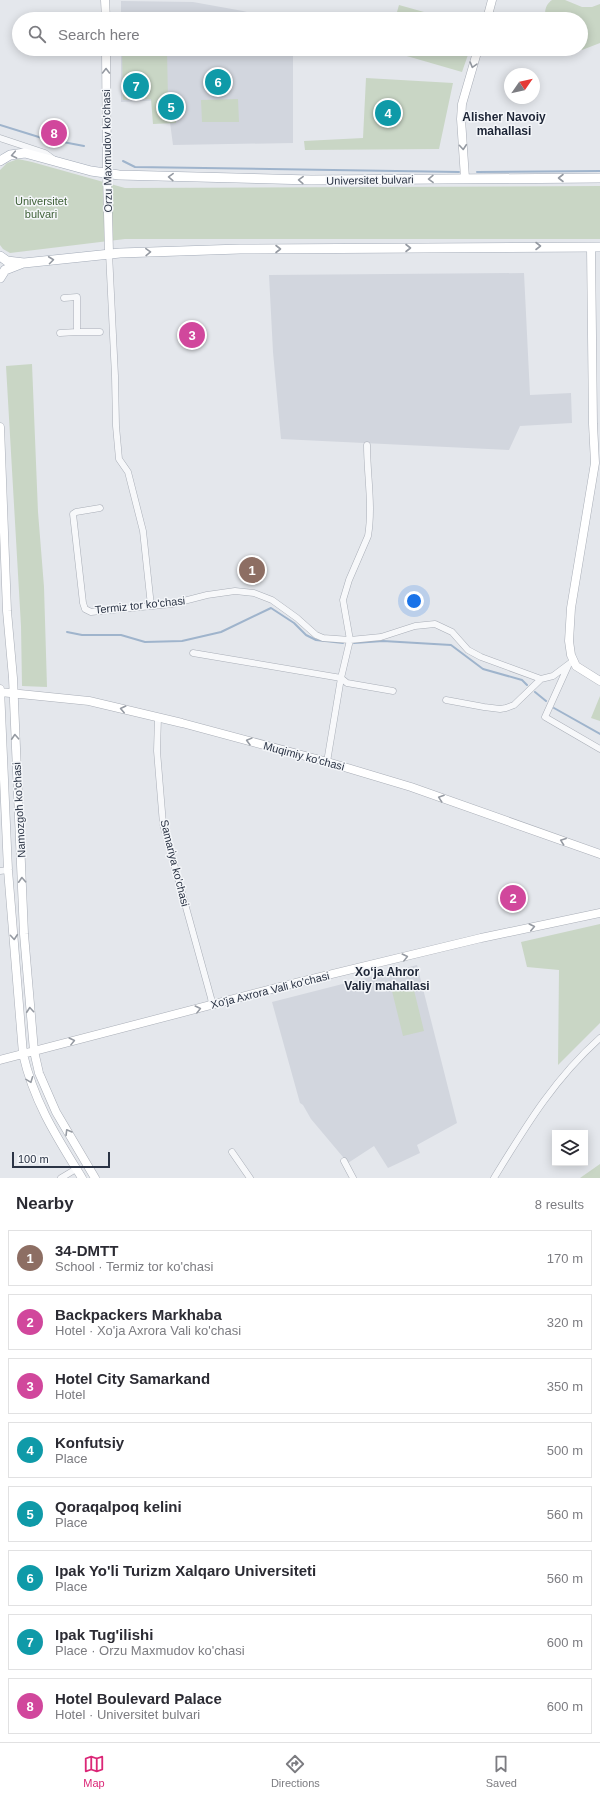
<!DOCTYPE html>
<meta charset="utf-8">
<style>
:root{--surface:#fff;--page:#f2f2f3;--text:#2b2b33;--muted:#7c7c81;--line:#e1e1e2;--accent:#db2777}
body{margin:0;font-family:Helvetica,sans-serif;background:var(--page);color:var(--text)}
.controls{position:absolute;right:12px;bottom:12px;display:grid;overflow:hidden;border-radius:0px;box-shadow:0 2px 10px #0003}
.controls button{width:36px;height:36px;display:grid;place-items:center;padding:0;border:0;border-bottom:1px solid var(--line);background:var(--surface);color:var(--text);font:20px sans-serif}
.compass{position:absolute;left:504px;top:68px;width:36px;height:36px;border-radius:50%;background:var(--surface);box-shadow:0 2px 10px #0003;rotate:56deg}
.scale{position:absolute;left:12px;bottom:10px;width:98px;box-sizing:border-box;padding-left:4px;border:2px solid #2b3445;border-top:0;font-size:11px;line-height:14px;white-space:nowrap;color:#2b3445;-webkit-text-stroke:3px #f4f6f9;paint-order:stroke}
.you{position:absolute;left:414px;top:601px;width:14px;height:14px;margin:-10px;border:3px solid #fff;border-radius:50%;background:#1a73e8;box-shadow:0 0 0 6px #1a73e833}
.badge{display:grid;place-items:center;width:26px;height:26px;border-radius:50%;background:var(--accent);color:#fff;font-size:13px;font-weight:700}
.pin{position:absolute;translate:-50% -50%;border:2px solid #fff;box-shadow:0 1px 4px #0006}
.list{margin:0;padding:0;list-style:none}
h2{display:flex;justify-content:space-between;align-items:center;height:52px;margin:0;padding:0 16px;font-size:17px}
h2 small{font-size:13px;font-weight:400;color:var(--muted)}
.list li{display:grid;grid-template-columns:26px 1fr auto;gap:12px;align-items:center;box-sizing:border-box;height:56px;margin:0 8px 8px;padding:0 8px;border:1px solid var(--line);border-radius:0px}
.list b{display:block;font-size:15px;white-space:nowrap}
.list p{margin:0;font-size:13px;white-space:nowrap;color:var(--muted)}
.list em{font-size:13px;font-style:normal;color:var(--muted)}
.icon{flex:none;width:22px;height:22px;fill:none;stroke:currentColor;stroke-width:2;stroke-linecap:round;stroke-linejoin:round}
.map{position:relative;flex:none;width:600px;height:1178px;overflow:hidden}
.search{position:absolute;background:var(--surface);box-shadow:0 2px 10px #0003;left:12px;right:12px;top:12px;height:44px;display:flex;align-items:center;gap:10px;box-sizing:border-box;padding:0 14px;border-radius:22px;color:var(--muted);font-size:15px}
.sheet{height:564px;background:var(--surface)}
nav{display:flex;justify-content:space-around;align-items:center;box-sizing:border-box;height:56px;border-top:1px solid var(--line);background:var(--surface);font-size:11px;color:var(--muted)}
nav a{display:grid;justify-items:center;gap:2px}
nav .on{color:var(--accent)}
.map>svg:first-child{display:block}
.built{fill:#d2d6de}
.green{fill:#c9d6c5}
.water{fill:#9fb4cc}
.lines{fill:none;stroke-linecap:round;stroke-linejoin:round}
.stream{stroke:#9fb4cc;stroke-width:2}
.street-casing{stroke:#a9aeb7;stroke-width:7}
.secondary-casing{stroke:#a9aeb7;stroke-width:9}
.primary-casing{stroke:#a3abb8;stroke-width:10}
.street{stroke:#f7f8fa;stroke-width:6}
.secondary{stroke:#fff;stroke-width:8}
.primary{stroke:#fff;stroke-width:9}
.oneway{stroke:#959aa2}
.labels{text-anchor:middle;stroke-width:3;stroke-linejoin:round;paint-order:stroke}
.street-label{font-size:11px;fill:#2b3445;stroke:#f4f6f9}
.park-label{font-size:11px;fill:#3f6138;stroke:#f4f6f9}
.neighbourhood-label{font-size:12px;font-weight:bold;fill:#1d2536;stroke:#f4f6f9}
</style>
<div class="map">
<svg width="600" height="1178" viewBox="0 0 600 1178">
<rect width="100%" height="100%" fill="#e4e7ec"/>
<path class="built" d="M 121,1 L 193,2 L 243,11 L 274,19 L 121,19 Z
M 121,49 L 293,49 L 293,143 L 173,145 L 167,100 L 121,102 Z
M 524,273 L 530,395 L 571,393 L 572,423 L 520,426 L 509,450 L 281,439 L 273,352 L 269,275 Z
M 417,965 L 457,1123 L 417,1145 L 420,1153 L 388,1168 L 374,1146 L 348,1163 L 311,1119 L 303,1105 L 300,1103 L 272,1002 Z"/>
<path class="green" d="M 552,0 L 565,0 L 582,7 L 592,7 L 600,4 L 600,43 L 582,50 L 574,49 L 581,49 L 581,19 L 547,19 C 543,12 546,4 552,0 Z
M 399,5 L 449,19 L 395,19 Z
M 122,49 L 167,50 L 168,100 L 165,100 L 165,105 L 176,104 L 176,123 L 153,124 L 151,99 L 123,100 Z
M 387,49 L 470,49 L 462,72 L 386,50 Z
M 366,78 L 453,83 L 439,149 L 305,150 L 304,141 L 363,138 Z
M 238,99 L 239,122 L 202,122 L 201,100 Z
M 18,159 L 32,162 L 125,188 L 600,186 L 600,239 L 125,239 L 10,253 L 3,249 L 0,245 L 0,170 L 7,163 Z
M 32,364 L 38,512 L 44,587 L 47,687 L 22,686 L 21,626 L 6,366 Z
M 600,696 L 600,721 L 591,718 Z
M 600,924 L 600,1023 L 558,1065 L 559,970 L 527,967 L 521,942 Z
M 412,982 L 424,1031 L 403,1036 L 391,987 Z
M 600,1164 L 600,1178 L 580,1178 Z"/>
<path class="water" d="M 176,14 L 176,19 L 159,19 L 159,15 Z"/>
<g class="lines">
<path class="stream" d="M 0,125 L 42,138 L 84,146
M 123,161 L 135,167 L 459,172
M 477,172 L 600,171
M 67,632 L 82,635 L 121,635 L 145,642 L 182,641 L 221,632 L 271,608 L 294,623 L 306,635 L 316,640 L 343,643
M 354,643 L 383,641 L 451,645 L 483,669 L 522,680 L 527,685
M 535,692 L 546,701
M 554,708 L 600,734"/>
<g class="street-casing">
<path id="street" d="M 0,138 L 45,153 L 53,159
M 109,253 L 115,376 L 116,426 L 119,459 L 128,472 L 143,531 L 151,606
M 64,298 L 77,297 L 77,332 L 100,332
M 60,333 L 77,332
M 100,508 L 76,512 L 73,514 L 83,603 L 85,609 L 91,612 L 172,604 L 207,595 L 235,591 L 254,593 L 272,600 L 297,618 L 316,635 L 323,638 L 350,640 L 381,637 L 415,626 L 435,624 L 452,632 L 468,650 L 481,657 L 541,679
M 193,653 L 341,678 L 347,683 L 393,691
M 568,666 L 545,717 L 600,749
M 446,700 L 484,707 L 500,709 L 506,708 L 514,705 L 541,679 L 553,676 L 573,661
M 158,717 L 157,751 L 163,824 L 211,998 L 212,1005
M 327,762 L 341,678 L 350,640 L 343,600 L 349,580 L 368,536 C 373,506 367,475 367,445
M 0,871 L 8,870
M 232,1152 L 250,1178
M 344,1161 L 353,1178
M 61,1178 L 76,1169
M 494,1178 C 526,1126 554,1079 600,1038"/>
</g>
<g class="secondary-casing">
<path id="secondary" d="M 105,0 L 106,19
M 487,19 L 492,0
M 106,49 L 107,173 L 109,253
M 465,178 L 461,119 L 462,104 L 478,49
M 591,247 L 593,424 L 595,463 L 571,608 L 569,641 L 571,655 L 576,666 L 600,681
M 0,427 L 7,611 L 13,678 L 24,934 L 34,1051 L 39,1073 L 56,1112 L 95,1178
M 0,689 L 8,870 L 23,1054 C 34,1102 56,1136 82,1178
M 0,692 L 89,701 L 182,723 L 324,761 L 411,787 L 600,854
M 0,1060 L 299,982 L 481,938 L 600,913"/>
</g>
<g class="primary-casing">
<path id="primary" d="M 0,161 L 10,155 L 25,153 L 91,171 L 119,175 L 311,180 L 600,178
M 0,256 L 7,261 L 24,263 L 120,253 L 240,249 L 600,247
M 0,278 L 5,270 L 23,263"/>
</g>
<use href="#street" class="street"/>
<use href="#secondary" class="secondary"/>
<use href="#primary" class="primary"/>
</g>
<defs><path id="oneway-chevron" d="M-2-3.5L2.5 0L-2 3.5" fill="none" stroke-width="1.6" stroke-linecap="round" stroke-linejoin="round"/></defs>
<g class="oneway">
<use href="#oneway-chevron" transform="translate(473 65) rotate(106)"/>
<use href="#oneway-chevron" transform="translate(106 71) rotate(-90)"/>
<use href="#oneway-chevron" transform="translate(463 147) rotate(85)"/>
<use href="#oneway-chevron" transform="translate(14 155) rotate(169)"/>
<use href="#oneway-chevron" transform="translate(171 177) rotate(-178)"/>
<use href="#oneway-chevron" transform="translate(561 178) rotate(180)"/>
<use href="#oneway-chevron" transform="translate(431 179) rotate(179)"/>
<use href="#oneway-chevron" transform="translate(301 180) rotate(-178)"/>
<use href="#oneway-chevron" transform="translate(538 246)"/>
<use href="#oneway-chevron" transform="translate(408 248)"/>
<use href="#oneway-chevron" transform="translate(278 249)"/>
<use href="#oneway-chevron" transform="translate(148 252) rotate(-2)"/>
<use href="#oneway-chevron" transform="translate(51 260) rotate(-7)"/>
<use href="#oneway-chevron" transform="translate(123 709) rotate(-167)"/>
<use href="#oneway-chevron" transform="translate(15 737) rotate(-93)"/>
<use href="#oneway-chevron" transform="translate(249 741) rotate(-165)"/>
<use href="#oneway-chevron" transform="translate(441 798) rotate(-161)"/>
<use href="#oneway-chevron" transform="translate(563 841) rotate(-160)"/>
<use href="#oneway-chevron" transform="translate(22 880) rotate(-93)"/>
<use href="#oneway-chevron" transform="translate(532 927) rotate(-13)"/>
<use href="#oneway-chevron" transform="translate(14 937) rotate(85)"/>
<use href="#oneway-chevron" transform="translate(405 957) rotate(-14)"/>
<use href="#oneway-chevron" transform="translate(198 1009) rotate(-14)"/>
<use href="#oneway-chevron" transform="translate(30 1010) rotate(-95)"/>
<use href="#oneway-chevron" transform="translate(72 1041) rotate(-14)"/>
<use href="#oneway-chevron" transform="translate(30 1080) rotate(69)"/>
<use href="#oneway-chevron" transform="translate(68 1132) rotate(-121)"/>
</g>
<g class="labels">
<g class="street-label">
<text transform="translate(107 151) rotate(-91)" y="4">Orzu Maxmudov ko'chasi</text>
<text transform="translate(370 180) rotate(-1)" y="4">Universitet bulvari</text>
<text transform="translate(140 605) rotate(-6)" y="4">Termiz tor ko'chasi</text>
<text transform="translate(304 756) rotate(15)" y="4">Muqimiy ko'chasi</text>
<text transform="translate(19 810) rotate(-93)" y="4">Namozgoh ko'chasi</text>
<text transform="translate(175 863) rotate(76)" y="4">Samariya ko'chasi</text>
<text transform="translate(270 990) rotate(-14)" y="4">Xo'ja Axrora Vali ko'chasi</text>
</g>
<g class="park-label">
<text x="41" y="205">Universitet<tspan x="41" dy="13">bulvari</tspan></text>
</g>
<g class="neighbourhood-label">
<text x="504" y="121">Alisher Navoiy<tspan x="504" dy="14">mahallasi</tspan></text>
<text x="387" y="976">Xo‘ja Ahror<tspan x="387" dy="14">Valiy mahallasi</tspan></text>
</g>
</g>
</svg>
<div class="controls">
<button><svg class="icon" aria-label="layers" viewBox="0 0 24 24"><path d="M12 4l9 5-9 5-9-5zM3 14l9 5 9-5"/></svg></button>
</div>
<svg class="compass" viewBox="-18 -18 36 36"><path d="M0-13l5 13h-10z" fill="#e53935"/><path d="M0 13l5-13h-10z" fill="#7c7c81"/></svg>
<div class="scale">100 m</div>
<div class="you"></div>
<div class="pin badge" style="left:252px;top:570px;background:#8d6e63">1</div>
<div class="pin badge" style="left:513px;top:898px;background:#d1479c">2</div>
<div class="pin badge" style="left:192px;top:335px;background:#d1479c">3</div>
<div class="pin badge" style="left:388px;top:113px;background:#0f9aa8">4</div>
<div class="pin badge" style="left:171px;top:107px;background:#0f9aa8">5</div>
<div class="pin badge" style="left:218px;top:82px;background:#0f9aa8">6</div>
<div class="pin badge" style="left:136px;top:86px;background:#0f9aa8">7</div>
<div class="pin badge" style="left:54px;top:133px;background:#d1479c">8</div>
<div class="search"><svg class="icon" aria-label="search" viewBox="0 0 24 24"><circle cx="10" cy="10" r="6"/><path d="M15 15l6 6"/></svg>Search here</div>
</div>
<section class="sheet">
<h2>Nearby<small>8 results</small></h2>
<ul class="list">
<li><span class="badge" style="background:#8d6e63">1</span><div><b>34-DMTT</b><p>School · Termiz tor ko'chasi</p></div><em>170 m</em></li>
<li><span class="badge" style="background:#d1479c">2</span><div><b>Backpackers Markhaba</b><p>Hotel · Xo'ja Axrora Vali ko'chasi</p></div><em>320 m</em></li>
<li><span class="badge" style="background:#d1479c">3</span><div><b>Hotel City Samarkand</b><p>Hotel</p></div><em>350 m</em></li>
<li><span class="badge" style="background:#0f9aa8">4</span><div><b>Konfutsiy</b><p>Place</p></div><em>500 m</em></li>
<li><span class="badge" style="background:#0f9aa8">5</span><div><b>Qoraqalpoq kelini</b><p>Place</p></div><em>560 m</em></li>
<li><span class="badge" style="background:#0f9aa8">6</span><div><b>Ipak Yo'li Turizm Xalqaro Universiteti</b><p>Place</p></div><em>560 m</em></li>
<li><span class="badge" style="background:#0f9aa8">7</span><div><b>Ipak Tug'ilishi</b><p>Place · Orzu Maxmudov ko'chasi</p></div><em>600 m</em></li>
<li><span class="badge" style="background:#d1479c">8</span><div><b>Hotel Boulevard Palace</b><p>Hotel · Universitet bulvari</p></div><em>600 m</em></li>
</ul>
</section>
<nav>
<a class="on"><svg class="icon" aria-label="map" viewBox="0 0 24 24"><path d="M3 6l6-2 6 2 6-2v14l-6 2-6-2-6 2zM9 4v14M15 6v14"/></svg>Map</a>
<a><svg class="icon" aria-label="directions" viewBox="0 0 24 24"><path d="M12 3l9 9-9 9-9-9zM9 14v-3h6M13 9l2 2-2 2"/></svg>Directions</a>
<a><svg class="icon" aria-label="saved" viewBox="0 0 24 24"><path d="M7 4h10v16l-5-4-5 4z"/></svg>Saved</a>
</nav>
